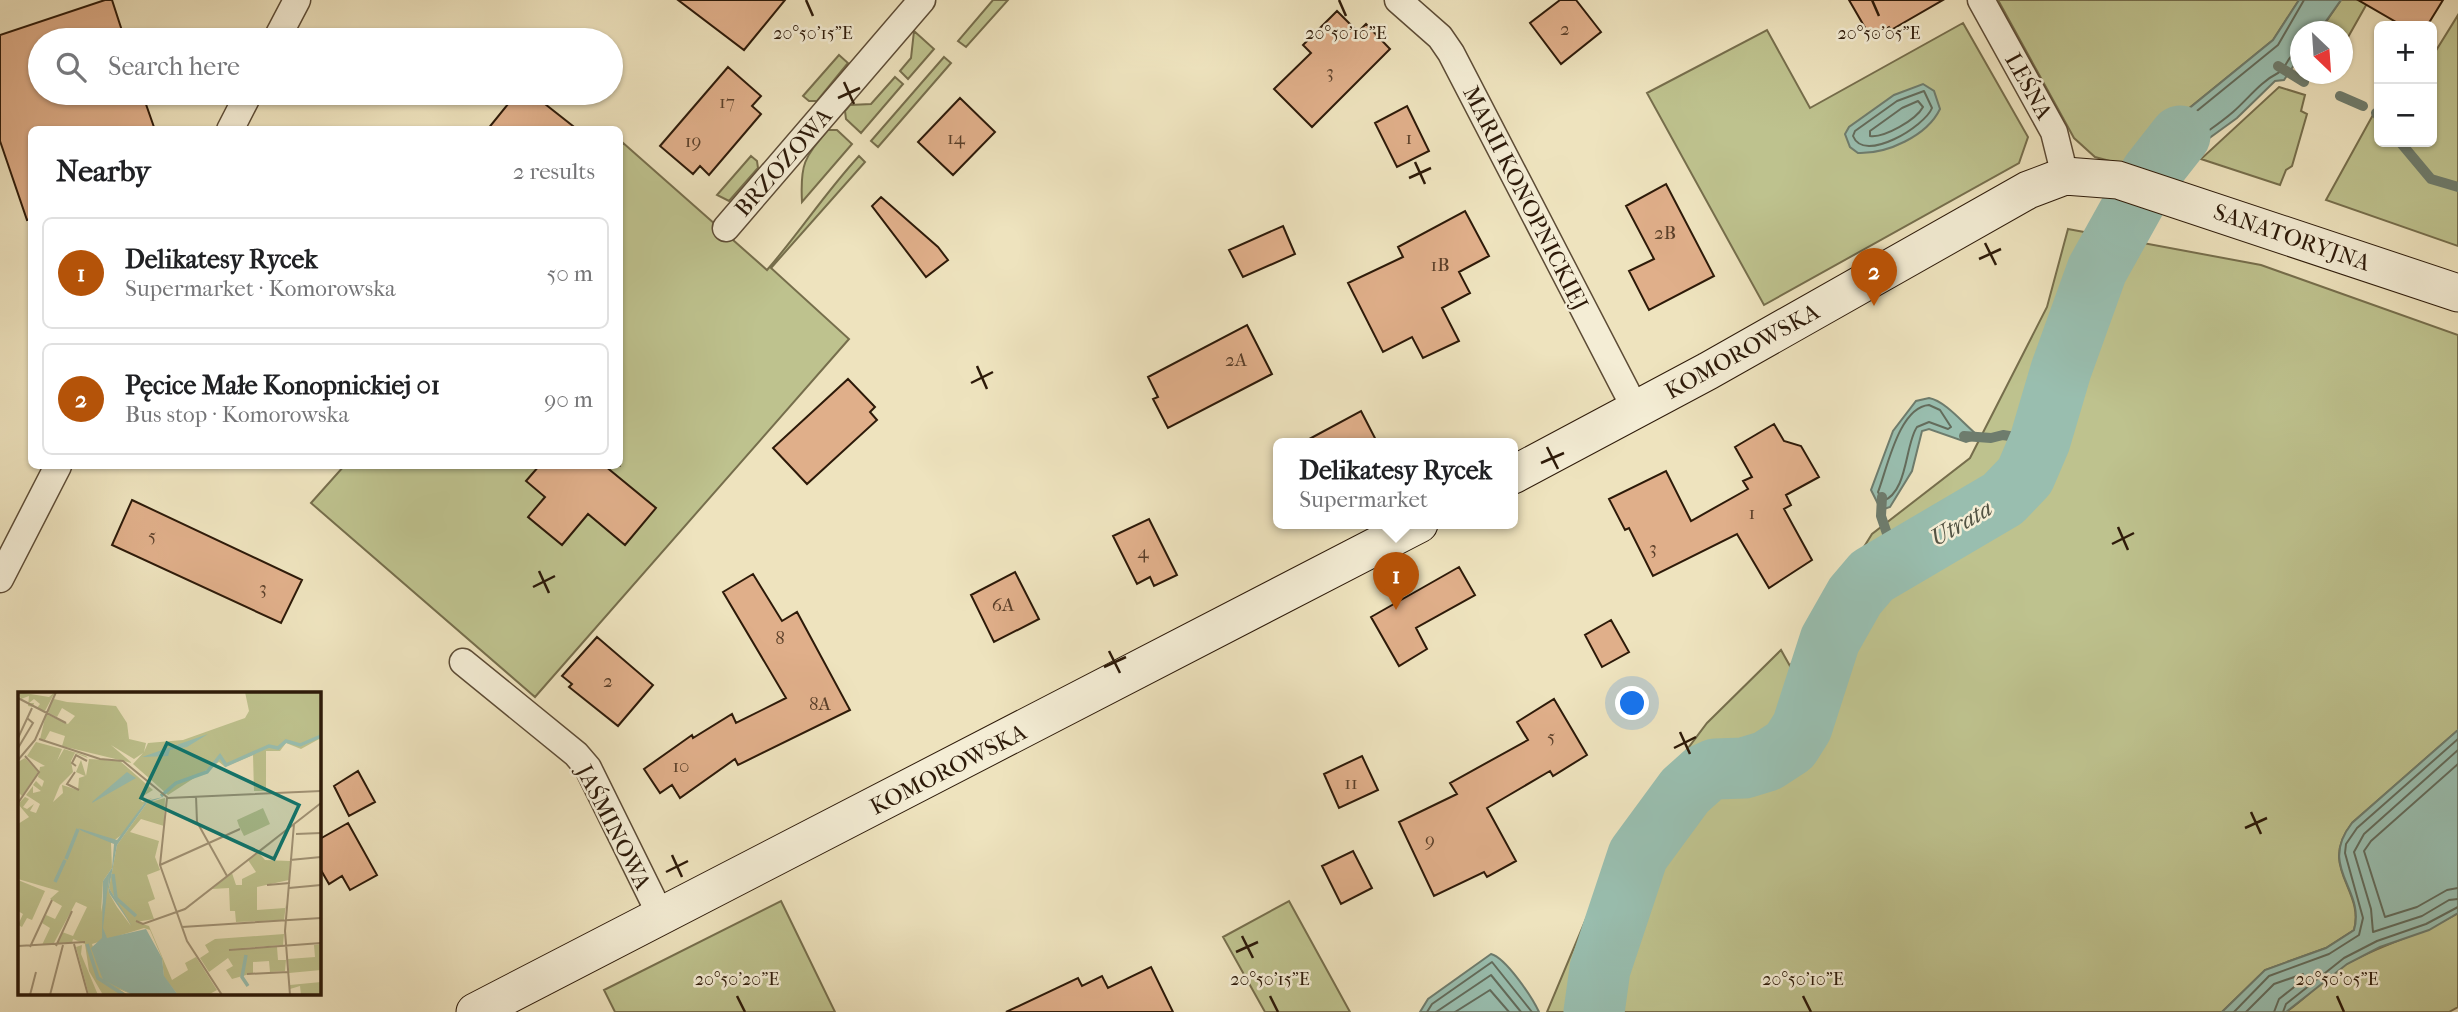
<!DOCTYPE html>
<meta charset="utf-8">
<style>
:root{--surface:#fff;--page:#f2f2f2;--text:#202124;--muted:#757577;--line:#e0e0e0;--accent:#b45309}
body{margin:0;font-family:"IM FELL French Canon",serif;background:var(--page);color:var(--text)}
.controls{position:absolute;right:21px;top:21px;display:grid;overflow:hidden;border-radius:10px;box-shadow:0 2px 5px #0004}
.controls button{width:63px;height:63px;display:grid;place-items:center;padding:0;border:0;border-bottom:2px solid var(--line);background:var(--surface);color:var(--text);font:35px sans-serif}
.compass{position:absolute;left:2290px;top:21px;width:63px;height:63px;border-radius:50%;background:var(--surface);box-shadow:0 2px 5px #0004;rotate:155deg}
.you{position:absolute;left:1633px;top:704px;width:24px;height:24px;margin:-18px;border:5px solid #fff;border-radius:50%;background:#1a73e8;box-shadow:0 0 0 10px #1a73e833}
.badge{display:grid;place-items:center;width:46px;height:46px;border-radius:50%;background:var(--accent);color:#fff;font-size:23px;font-weight:700}
.pin{position:absolute;translate:-50% -58px;filter:drop-shadow(0 2px 4px #0008)}
.pin::after{content:'';position:absolute;top:37px;width:24px;height:21px;background:inherit;clip-path:polygon(0 0,100% 0,50% 100%)}
.popup{position:absolute;left:1273px;top:438px;width:245px;height:91px;box-sizing:border-box;display:grid;place-content:center;border-radius:10px;background:var(--surface);filter:drop-shadow(0 2px 5px #0005);font-size:23px;white-space:nowrap;color:var(--muted)}
.popup b{font-size:26px;color:var(--text)}
.popup::after{content:'';position:absolute;left:50%;top:100%;margin-left:-14px;border:14px solid transparent;border-top-color:var(--surface)}
.list{margin:0;padding:0;list-style:none}
h2{display:flex;justify-content:space-between;align-items:center;height:91px;margin:0;padding:0 28px;font-size:30px}
h2 small{font-size:23px;font-weight:400;color:var(--muted)}
.list li{display:grid;grid-template-columns:46px 1fr auto;gap:21px;align-items:center;box-sizing:border-box;height:112px;margin:0 14px 14px;padding:0 14px;border:2px solid var(--line);border-radius:10px}
.list b{display:block;font-size:26px;white-space:nowrap}
.list p{margin:0;font-size:23px;white-space:nowrap;color:var(--muted)}
.list em{font-size:23px;font-style:normal;color:var(--muted)}
.icon{flex:none;width:38px;height:38px;fill:none;stroke:currentColor;stroke-width:2;stroke-linecap:round;stroke-linejoin:round}
.map{position:relative;flex:none;width:2458px;height:1012px;overflow:hidden}
.search{position:absolute;background:var(--surface);box-shadow:0 2px 5px #0004;left:28px;top:28px;width:595px;height:77px;display:flex;align-items:center;gap:18px;box-sizing:border-box;padding:0 24px;border-radius:38px;color:var(--muted);font-size:26px}
.panel{position:absolute;background:var(--surface);box-shadow:0 2px 5px #0004;left:28px;top:126px;width:595px;height:343px;border-radius:10px}
.map>svg:first-child{display:block}
.green{fill:#bec28e;stroke:#766e4c;stroke-width:2}
.water{fill:#99beaf;stroke:#6e7c6d;stroke-width:2}
.lines{fill:none;stroke-linecap:round;stroke-linejoin:round}
.shore{stroke:#636c5c;stroke-width:2}
.stream{stroke:#6e7c6d;stroke-width:10}
.river{stroke:#99beaf;stroke-width:61}
.building{fill:#e0af8a;stroke:#2d1a09;stroke-width:2}
.street-casing{stroke:#5d4c36;stroke-width:29}
.secondary-casing{stroke:#2d1a09;stroke-width:39}
.street{stroke:#f4edd5;stroke-width:26}
.secondary{stroke:#f4edd5;stroke-width:37}
.ticks{fill:none;stroke:#2d1a09;stroke-width:2.5}
.labels{text-anchor:middle;stroke-width:5;stroke-linejoin:round;paint-order:stroke}
.number-label{font-size:19px;fill:#5a3f29}
.street-label{font-size:23px;fill:#2d1a09;stroke:#f4edd5}
.water-label{font-size:24px;font-style:italic;fill:#535343;stroke:#f4edd5}
.inset-river{fill:none;stroke:#99beaf;stroke-width:3.5}
.inset-road{fill:none;stroke:#a19376;stroke-width:2}
.view{fill:#0f766e;fill-opacity:0.15;stroke:#0f766e;stroke-width:3.5}
.inset-edge{fill:none;stroke:#2d1a09;stroke-width:3.5}
.ticks-label{font-size:18px;text-anchor:middle;fill:#2d1a09;stroke:#f4edd5;stroke-width:5;stroke-linejoin:round;paint-order:stroke}
</style>
<div class="map">
<svg width="2458" height="1012" viewBox="0 0 2458 1012">
<rect width="100%" height="100%" fill="#eee3be"/>
<filter id="stains"><feTurbulence type="fractalNoise" baseFrequency=".00286" numOctaves="4"/><feColorMatrix values="0 0 0 0 .2 0 0 0 0 .09 0 0 0 0 .02 0 0 0 .5 -.17"/></filter>
<radialGradient id="worn" r=".72"><stop offset=".6" stop-color="#630" stop-opacity="0"/><stop offset="1" stop-color="#630" stop-opacity=".3"/></radialGradient>
<path class="green" d="M 993,0 L 1008,0 L 966,47 L 958,41 Z
M 1998,0 L 2299,0 L 2273,40 L 2149,141 L 2136,168 L 2095,157 L 2074,138 Z
M 2341,0 L 2369,0 L 2343,46 L 2342,32 L 2319,32 Z
M 2458,15 L 2458,246 L 2326,200 L 2379,104 L 2379,142 L 2432,142 L 2432,57 Z
M 1963,23 L 2028,137 L 2019,163 L 1764,305 L 1647,93 L 1767,30 L 1810,108 Z
M 914,31 L 934,49 L 908,79 L 900,71 L 911,58 Z
M 839,55 L 848,63 L 817,101 L 809,101 L 803,96 Z
M 944,57 L 951,63 L 878,147 L 871,141 Z
M 895,77 L 903,84 L 861,133 L 846,119 L 845,111 L 850,105 L 871,104 Z
M 2279,87 L 2305,95 L 2301,111 L 2307,114 L 2292,166 L 2286,170 L 2280,185 L 2201,159 Z
M 828,130 L 837,130 L 852,144 L 802,202 C 800,164 804,158 828,130 Z
M 622,142 L 767,270 C 800,232 825,193 859,156 L 865,162 L 771,268 L 849,339 L 535,697 L 311,503 L 344,466 L 620,466 Z
M 751,156 L 757,161 L 758,168 L 729,201 L 717,195 Z
M 2068,229 L 2261,265 L 2458,335 L 2458,730 L 2352,823 C 2317,868 2365,889 2354,930 L 2326,948 L 2265,970 L 2222,1012 L 1547,1012 L 1609,864 L 1643,808 L 1707,723 L 1781,650 L 1790,666 L 1872,534 L 1970,458 L 2047,307 Z
M 781,901 L 835,1012 L 615,1012 L 604,990 Z
M 1289,901 L 1350,1012 L 1265,1012 L 1223,937 Z
M 2458,913 L 2458,1007 L 2449,1012 L 2286,1012 C 2308,997 2327,975 2350,962 C 2385,943 2423,934 2458,913 Z"/>
<path class="water" d="M 2299,0 L 2341,0 L 2319,31 L 2300,32 L 2300,56 L 2284,80 L 2275,81 L 2237,118 L 2182,158 L 2168,179 L 2136,168 L 2149,141 L 2273,40 Z
M 1923,84 L 1934,91 L 1940,109 C 1927,136 1887,154 1858,153 L 1850,147 L 1845,134 L 1849,127 L 1894,95 Z
M 1929,398 C 1945,401 1962,422 1975,433 L 1975,439 L 1966,442 L 1929,429 L 1922,431 L 1912,471 L 1890,507 L 1881,510 L 1871,490 L 1893,431 L 1916,401 Z
M 2458,730 L 2458,913 L 2429,930 L 2380,947 L 2347,964 L 2286,1012 L 2222,1012 L 2265,970 L 2326,948 L 2354,930 C 2366,889 2317,868 2352,823 Z
M 1491,954 C 1506,958 1532,997 1539,1012 L 1420,1012 L 1428,999 Z"/>
<g class="lines">
<path class="shore" d="M 2300,52 C 2286,54 2288,68 2278,73 C 2260,82 2248,99 2233,112 C 2210,132 2184,144 2166,169 L 2149,164 L 2155,145 L 2278,45 L 2304,0
M 1924,91 L 1932,108 C 1925,126 1864,164 1853,136 L 1855,131 L 1897,101 Z
M 1918,101 L 1923,107 C 1916,120 1884,138 1870,136 L 1870,131 L 1902,108 Z
M 1929,405 L 1940,410 L 1951,427 L 1948,429 L 1929,422 L 1917,427 C 1905,444 1908,492 1883,501 L 1878,492 C 1887,469 1899,407 1929,405 Z
M 2458,750 L 2364,834 L 2354,852 L 2371,909 L 2373,932 L 2422,916 L 2449,900 L 2458,899
M 2458,764 L 2371,841 L 2364,851 L 2385,917 L 2417,907 L 2447,890 L 2458,888
M 1427,1012 L 1432,1004 L 1492,962 L 1532,1012
M 1436,1012 L 1491,975 L 1521,1012
M 1455,1012 L 1490,990 L 1509,1012
M 2234,1012 L 2269,976 L 2329,954 L 2359,935 L 2363,918 L 2345,853 L 2346,844 L 2357,828 L 2458,739
M 2246,1012 L 2274,984 L 2303,974 L 2303,980 L 2279,999 L 2274,1012
M 2283,1012 L 2286,1004 L 2344,958 L 2377,941 L 2426,924 L 2458,907"/>
<path class="stream" d="M 2278,66 L 2304,82
M 2340,96 L 2363,106
M 2376,113 L 2379,117
M 2400,142 L 2431,179 L 2458,187
M 1964,436 L 1991,438 L 2003,435 L 2040,441
M 1882,497 L 1881,516 L 1896,560"/>
<path class="river" d="M 1594,1012 L 1600,969 L 1638,855 L 1685,791 L 1704,774 L 1715,769 L 1744,768 L 1767,761 L 1790,746 L 1802,727 L 1830,640 L 1855,596 L 1872,576 L 2003,499 L 2025,476 L 2040,441 L 2061,370 L 2097,270 L 2151,173 L 2180,136"/>
</g>
<path class="building" d="M 105,0 L 112,0 L 125,40 L 40,40 L 40,93 L 142,93 L 155,130 L 32,130 L 32,219 L 27,220 L 0,141 L 0,35 Z
M 678,0 L 785,0 L 744,50 Z
M 1560,0 L 1576,0 L 1601,32 L 1561,64 L 1530,23 Z
M 1849,0 L 1943,0 L 1891,30 L 1889,27 L 1871,38 Z
M 2358,0 L 2443,0 L 2427,26 L 2403,26 Z
M 1337,11 L 1358,32 L 1366,24 L 1390,49 L 1312,127 L 1274,89 L 1311,53 L 1303,45 Z
M 728,67 L 761,96 L 752,106 L 761,114 L 709,175 L 700,166 L 693,174 L 660,146 Z
M 517,93 L 531,93 L 578,130 L 487,130 Z
M 960,98 L 995,132 L 953,175 L 918,142 Z
M 1407,106 L 1429,151 L 1397,167 L 1375,123 Z
M 1666,184 L 1714,276 L 1649,310 L 1629,271 L 1654,259 L 1626,206 Z
M 881,197 L 938,247 L 948,260 L 926,277 L 872,206 Z
M 1465,211 L 1489,256 L 1459,272 L 1470,293 L 1442,308 L 1459,341 L 1423,358 L 1412,337 L 1383,352 L 1348,283 L 1403,257 L 1398,247 Z
M 1283,226 L 1295,254 L 1243,277 L 1229,250 Z
M 1247,325 L 1272,374 L 1168,428 L 1153,399 L 1158,397 L 1148,377 Z
M 848,379 L 875,407 L 870,412 L 877,420 L 807,484 L 773,448 Z
M 1361,411 L 1378,444 L 1300,444 Z
M 1774,424 L 1784,441 L 1801,446 L 1819,477 L 1786,495 L 1791,505 L 1784,509 L 1812,560 L 1769,588 L 1737,534 L 1653,576 L 1629,528 L 1625,530 L 1609,499 L 1666,471 L 1691,521 L 1748,489 L 1743,481 L 1752,477 L 1735,447 Z
M 539,466 L 605,466 L 656,508 L 625,545 L 588,514 L 562,545 L 528,517 L 545,497 L 526,481 Z
M 132,500 L 302,580 L 281,623 L 112,545 Z
M 1149,519 L 1177,575 L 1154,586 L 1150,577 L 1137,584 L 1113,536 Z
M 1459,567 L 1475,595 L 1416,628 L 1427,649 L 1399,666 L 1371,617 Z
M 1015,572 L 1039,619 L 994,642 L 971,595 Z
M 753,574 L 782,621 L 797,612 L 850,710 L 738,765 L 735,759 L 680,798 L 672,785 L 660,793 L 644,769 L 692,735 L 693,738 L 732,714 L 736,723 L 786,698 L 723,592 Z
M 1611,620 L 1629,652 L 1602,667 L 1585,635 Z
M 597,637 L 653,685 L 618,726 L 569,687 L 572,684 L 562,676 Z
M 1554,699 L 1587,755 L 1553,776 L 1550,771 L 1487,808 L 1516,861 L 1487,877 L 1484,872 L 1434,896 L 1399,822 L 1457,794 L 1450,783 L 1528,740 L 1517,722 Z
M 1362,756 L 1378,790 L 1339,808 L 1324,774 Z
M 358,771 L 375,802 L 349,816 L 334,786 Z
M 348,823 L 377,875 L 350,890 L 342,876 L 329,884 L 318,865 L 318,840 Z
M 1353,851 L 1372,888 L 1341,904 L 1322,866 Z
M 1151,967 L 1173,1012 L 1006,1012 L 1078,978 L 1082,986 L 1102,976 L 1108,988 Z"/>
<g class="lines">
<g class="street-casing">
<path id="street" d="M 1398,0 L 1440,37 L 1451,53 L 1636,410
M 1981,0 L 2054,132 L 2065,176
M 276,40 L 297,0
M 230,130 L 249,93
M 726,228 L 922,0
M 0,579 L 58,466
M 463,662 L 576,754 L 588,768 L 662,918"/>
</g>
<g class="secondary-casing">
<path id="secondary" d="M 1513,475 L 1708,371 L 2028,190 L 2065,176 L 2118,180 L 2458,293
M 475,1012 L 1419,524"/>
</g>
<use href="#street" class="street"/>
<use href="#secondary" class="secondary"/>
</g>
<path class="ticks" d="M 806,0 L 813,16M 1339,0 L 1346,16M 1872,0 L 1879,16M 844,82 L 854,104M 838,98 L 860,88M 1415,162 L 1425,184M 1409,178 L 1431,168M 1985,243 L 1996,265M 1979,259 L 2001,249M 977,366 L 987,389M 971,383 L 993,372M 1547,447 L 1558,469M 1541,463 L 1564,453M 2118,527 L 2128,550M 2112,544 L 2134,533M 539,571 L 549,593M 533,587 L 555,576M 1109,651 L 1120,673M 1104,667 L 1126,657M 1680,732 L 1690,754M 1674,748 L 1696,737M 2251,812 L 2261,834M 2245,828 L 2267,818M 672,855 L 682,877M 666,872 L 688,861M 1242,936 L 1253,958M 1236,952 L 1258,942M 737,996 L 745,1012M 1270,996 L 1278,1012M 1803,996 L 1811,1012M 2337,996 L 2344,1012"/>
<g class="labels">
<g class="number-label">
<text x="1565" y="35">2</text>
<text x="1330" y="78">3</text>
<text x="727" y="108">17</text>
<text x="956" y="144">14</text>
<text x="1409" y="144">1</text>
<text x="693" y="147">19</text>
<text x="1665" y="239">2B</text>
<text x="1440" y="271">1B</text>
<text x="1236" y="366">2A</text>
<text x="1752" y="519">1</text>
<text x="152" y="542">5</text>
<text x="1653" y="554">3</text>
<text x="1143" y="558">4</text>
<text x="263" y="594">3</text>
<text x="1003" y="611">6A</text>
<text x="780" y="644">8</text>
<text x="608" y="687">2</text>
<text x="820" y="710">8A</text>
<text x="1551" y="743">5</text>
<text x="681" y="772">10</text>
<text x="1351" y="789">11</text>
<text x="1430" y="846">9</text>
</g>
<g class="street-label">
<text transform="translate(2029 86) rotate(61)" y="8">LEŚNA</text>
<text transform="translate(783 162) rotate(-49)" y="8">BRZOZOWA</text>
<text transform="translate(1526 198) rotate(63)" y="8">MARII KONOPNICKIEJ</text>
<text transform="translate(2292 237) rotate(19)" y="8">SANATORYJNA</text>
<text transform="translate(1742 351) rotate(-29)" y="8">KOMOROWSKA</text>
<text transform="translate(948 769) rotate(-27)" y="8">KOMOROWSKA</text>
<text transform="translate(614 827) rotate(63)" y="8">JAŚMINOWA</text>
</g>
<g class="water-label">
<text transform="translate(1961 523) rotate(-30)" y="8">Utrata</text>
</g>
</g>
<g transform="translate(18 692)">
<rect width="303" height="303" fill="#eee3be"/>
<path d="M 0,0 L 31,5 L 37,0 L 27,19 L 19,16 L 22,12 L 16,7 L 11,11 L 16,11 L 15,15 L 10,14 L 11,4 L 3,7 ZM 39,0 L 36,7 L 49,10 L 98,14 L 109,31 L 111,47 L 128,51 L 126,60 L 130,51 L 165,48 L 227,26 L 231,19 L 227,0 L 303,0 L 303,46 L 283,57 L 268,51 L 262,59 L 248,59 L 248,99 L 236,99 L 235,63 L 207,75 L 201,70 L 150,103 L 115,72 L 125,61 L 116,67 L 93,53 L 114,71 L 44,54 L 47,44 L 32,39 L 27,48 L 22,47 L 28,22 L 50,32 L 57,24 L 44,16 L 39,25 L 29,20 ZM 18,50 L 44,57 L 39,69 L 46,57 L 68,64 L 70,66 L 57,61 L 53,69 L 55,80 L 42,93 L 35,110 L 45,101 L 44,93 L 60,98 L 61,86 L 67,84 L 58,80 L 63,68 L 68,84 L 71,67 L 102,69 L 135,98 L 122,106 L 124,110 L 134,106 L 125,113 L 107,140 L 93,151 L 94,176 L 85,189 L 83,220 L 91,183 L 90,195 L 91,201 L 99,215 L 113,234 L 91,196 L 99,153 L 129,111 L 147,106 L 146,134 L 123,127 L 112,140 L 141,149 L 137,165 L 142,178 L 129,183 L 137,207 L 130,210 L 136,227 L 118,230 L 131,234 L 154,288 L 170,278 L 167,271 L 178,265 L 199,298 L 190,303 L 160,303 L 146,285 L 144,266 L 132,238 L 126,236 L 74,252 L 85,287 L 115,303 L 101,297 L 110,303 L 85,303 L 71,279 L 67,252 L 55,247 L 54,251 L 39,252 L 44,240 L 55,244 L 69,215 L 58,210 L 36,251 L 24,253 L 32,236 L 24,231 L 28,223 L 37,227 L 44,214 L 32,207 L 41,199 L 0,187 L 0,132 L 11,125 L 0,112 L 7,105 L 11,107 L 5,115 L 9,117 L 16,112 L 12,119 L 18,121 L 22,112 L 8,103 L 15,94 L 15,101 L 23,99 L 15,93 L 18,89 L 24,95 L 26,89 L 20,85 L 22,75 L 27,74 L 9,64 ZM 7,66 L 20,80 L 4,104 L 0,100 L 0,70 ZM 245,116 L 252,132 L 226,144 L 221,134 L 207,143 L 221,134 L 219,128 ZM 264,143 L 241,161 L 247,168 L 272,169 L 271,188 L 239,195 L 239,218 L 267,216 L 268,212 L 266,228 L 218,230 L 217,219 L 212,219 L 211,196 L 194,197 L 214,181 L 218,193 L 224,193 L 224,187 L 238,180 L 230,168 ZM 0,188 L 27,199 L 14,228 L 9,226 L 4,235 L 0,233 L 5,222 L 0,219 ZM 266,242 L 265,253 L 210,257 L 259,255 L 260,268 L 268,268 L 267,279 L 252,280 L 251,269 L 235,270 L 235,281 L 214,287 L 208,278 L 215,274 L 210,266 L 191,280 L 182,266 L 191,260 L 187,253 L 197,247 ZM 303,252 L 303,278 L 271,281 L 270,267 L 297,265 L 296,253 ZM 64,253 L 63,262 L 80,303 L 71,303 L 58,255 ZM 303,290 L 303,303 L 283,303 L 282,294 L 272,297 L 272,293 Z" fill="#bec28e"/>
<path d="M 190,42 L 169,55 L 152,58 L 150,64 L 124,65 ZM 109,80 L 118,86 L 74,111 L 75,109 ZM 145,105 L 129,111 L 99,153 L 91,196 L 114,234 L 91,201 L 90,195 L 91,183 L 85,236 L 89,246 L 128,237 L 144,266 L 146,284 L 160,303 L 115,303 L 85,288 L 73,256 L 84,246 L 85,189 L 94,176 L 96,152 L 64,139 L 60,136 L 99,148 L 128,109 Z" fill="#99beaf"/>
<path class="inset-river" d="M 143,104 L 158,91 L 189,80 L 202,64 L 208,73 L 251,54 L 260,56 L 268,49 L 282,53 L 303,44M 48,167 L 60,137M 95,182 L 98,206 L 118,224M 37,190 L 47,168M 69,252 L 80,286 L 106,303M 228,263 L 224,285 L 230,294"/>
<path class="inset-road" d="M 0,6 L 48,31M 0,46 L 14,16M 21,47 L 82,67 L 105,69 L 150,106 L 303,99M 0,56 L 15,31 L 9,26M 0,68 L 17,48 L 38,0M 58,74 L 54,71 L 58,63 L 69,69M 57,80 L 49,92 L 61,98M 178,104 L 179,130 L 209,184M 149,106 L 142,173 L 169,249 L 204,303M 0,111 L 21,80 L 7,64M 278,142 L 303,141M 272,168 L 303,165M 142,173 L 222,137M 249,193 L 272,191M 271,196 L 303,193M 118,229 L 125,232 L 167,217 L 303,111M 164,235 L 303,226M 56,252 L 70,303M 0,254 L 67,250M 38,254 L 54,219M 12,255 L 34,208M 211,258 L 303,251M 229,282 L 270,280M 12,303 L 18,280M 32,303 L 45,253M 272,303 L 267,239 L 276,132"/>
<path class="view" d="M 149,51 L 281,113 L 256,167 L 123,106 Z"/>
<rect width="303" height="303" class="inset-edge"/>
</g>
<g class="ticks-label">
<text x="813" y="39">20°50'15"E</text>
<text x="1346" y="39">20°50'10"E</text>
<text x="1879" y="39">20°50'05"E</text>
<text x="737" y="985">20°50'20"E</text>
<text x="1270" y="985">20°50'15"E</text>
<text x="1803" y="985">20°50'10"E</text>
<text x="2337" y="985">20°50'05"E</text>
</g>
<rect width="100%" height="100%" filter="url(#stains)"/>
<rect width="100%" height="100%" fill="url(#worn)"/>
</svg>
<div class="controls">
<button>+</button>
<button>−</button>
</div>
<svg class="compass" viewBox="-18 -18 36 36"><path d="M0-13l5 13h-10z" fill="#e53935"/><path d="M0 13l5-13h-10z" fill="#757577"/></svg>
<div class="you"></div>
<div class="pin badge" style="left:1396px;top:610px">1</div>
<div class="popup"><b>Delikatesy Rycek</b>Supermarket</div>
<div class="pin badge" style="left:1874px;top:306px">2</div>
<div class="search"><svg class="icon" aria-label="search" viewBox="0 0 24 24"><circle cx="10" cy="10" r="6"/><path d="M15 15l6 6"/></svg>Search here</div>
<section class="panel">
<h2>Nearby<small>2 results</small></h2>
<ul class="list">
<li><span class="badge">1</span><div><b>Delikatesy Rycek</b><p>Supermarket · Komorowska</p></div><em>50 m</em></li>
<li><span class="badge">2</span><div><b>Pęcice Małe Konopnickiej 01</b><p>Bus stop · Komorowska</p></div><em>90 m</em></li>
</ul>
</section>
</div>
